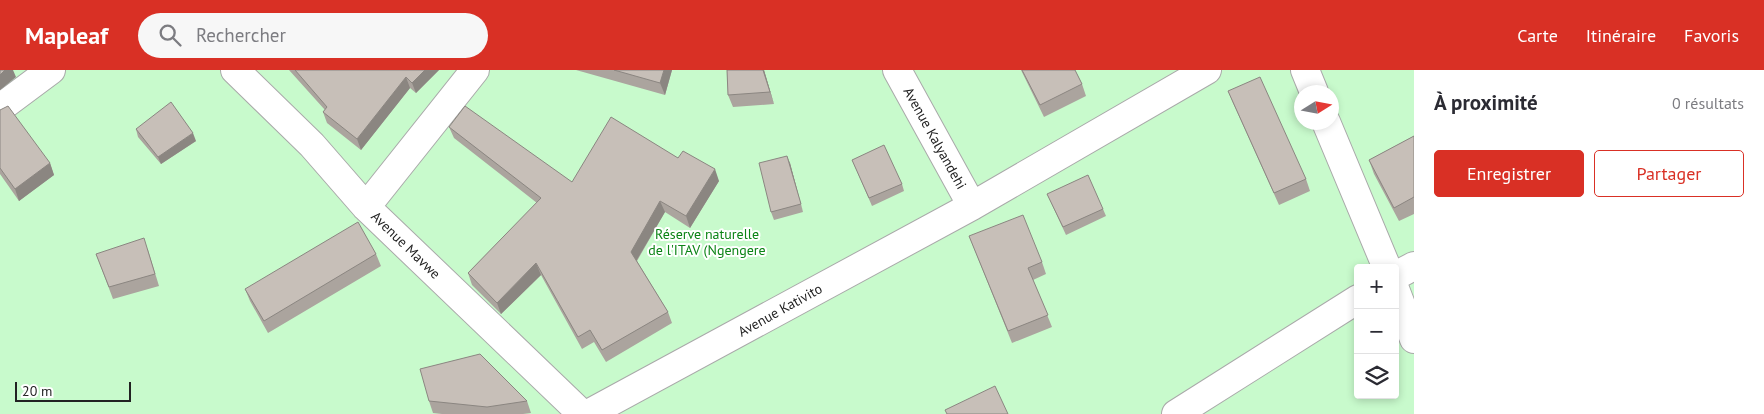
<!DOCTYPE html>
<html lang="fr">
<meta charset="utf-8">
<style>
:root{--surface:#fff;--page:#f7f7f7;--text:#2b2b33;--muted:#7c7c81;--line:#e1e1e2;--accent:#d93025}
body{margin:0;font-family:"PT Sans",sans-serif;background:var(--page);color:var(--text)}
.controls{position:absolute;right:15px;bottom:15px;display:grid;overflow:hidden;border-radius:5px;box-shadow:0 2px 8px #0003}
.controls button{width:45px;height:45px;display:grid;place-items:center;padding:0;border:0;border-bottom:1px solid var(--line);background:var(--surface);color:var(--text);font:25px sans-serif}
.compass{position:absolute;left:1294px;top:15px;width:45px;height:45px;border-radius:50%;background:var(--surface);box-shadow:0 2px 8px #0003;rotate:79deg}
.scale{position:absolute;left:15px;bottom:12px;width:116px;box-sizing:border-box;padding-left:5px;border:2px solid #222;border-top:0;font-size:14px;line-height:18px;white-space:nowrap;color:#222;-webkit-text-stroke:4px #fff;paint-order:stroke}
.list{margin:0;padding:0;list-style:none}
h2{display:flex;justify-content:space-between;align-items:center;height:65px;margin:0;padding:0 20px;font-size:21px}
h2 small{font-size:16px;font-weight:400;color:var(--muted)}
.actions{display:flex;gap:10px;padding:15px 20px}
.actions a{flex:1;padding:11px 0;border:1px solid var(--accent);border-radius:5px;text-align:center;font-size:18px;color:var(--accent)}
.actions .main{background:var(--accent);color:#fff}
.icon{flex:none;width:28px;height:28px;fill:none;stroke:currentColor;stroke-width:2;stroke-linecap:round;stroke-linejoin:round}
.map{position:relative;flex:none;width:1414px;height:344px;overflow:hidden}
header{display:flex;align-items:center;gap:30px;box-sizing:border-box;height:70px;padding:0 25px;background:var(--accent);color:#fff}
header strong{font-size:24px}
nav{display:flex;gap:28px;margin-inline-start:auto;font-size:18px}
.search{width:350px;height:45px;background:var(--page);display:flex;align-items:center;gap:12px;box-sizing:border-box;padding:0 18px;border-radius:28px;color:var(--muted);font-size:19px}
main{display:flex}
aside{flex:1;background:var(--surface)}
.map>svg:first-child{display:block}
.park{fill:#c8facc;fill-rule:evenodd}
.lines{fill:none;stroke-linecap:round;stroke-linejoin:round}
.minor-casing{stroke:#a9a9a9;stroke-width:30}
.tertiary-casing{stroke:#a9a9a9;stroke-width:30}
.minor{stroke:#fff;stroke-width:28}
.tertiary{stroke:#fff;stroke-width:28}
.wall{fill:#aba49e}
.shaded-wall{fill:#8b8681}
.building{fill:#c7bfb8;stroke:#8b8681}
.labels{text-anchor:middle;stroke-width:4;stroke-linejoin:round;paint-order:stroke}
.street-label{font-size:14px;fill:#222;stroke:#fff}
.park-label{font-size:14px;fill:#0c8416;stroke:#fff}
</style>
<header>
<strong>Mapleaf</strong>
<div class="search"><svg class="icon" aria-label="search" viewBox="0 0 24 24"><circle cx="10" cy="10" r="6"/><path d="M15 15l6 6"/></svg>Rechercher</div>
<nav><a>Carte</a><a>Itinéraire</a><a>Favoris</a></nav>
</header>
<main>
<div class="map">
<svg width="1414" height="344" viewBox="0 0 1414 344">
<rect width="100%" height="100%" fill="#f2efe9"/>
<path class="park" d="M 0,0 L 1414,0 L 1414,344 L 0,344 ZM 1302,22 L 1332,22 L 1332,52 L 1302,52 ZM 1358,198 L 1395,198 L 1395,325 L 1358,325 Z"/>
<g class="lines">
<g class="minor-casing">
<path id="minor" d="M 235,0 L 312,75 L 366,137 L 582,344
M 897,0 L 972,136
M 1305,0 L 1314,22
M 0,38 L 51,0
M 1326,52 L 1387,198
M 366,137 L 475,0
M 1395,219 L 1414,269
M 588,344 L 972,136 L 1207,0"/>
</g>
<g class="tertiary-casing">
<path id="tertiary" d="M 1395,206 L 1414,196
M 1176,344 L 1358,229"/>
</g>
<use href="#minor" class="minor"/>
<use href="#tertiary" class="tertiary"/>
</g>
<path class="wall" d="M 289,0 L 439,0 L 416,23 L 410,18 L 361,80 L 327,53 L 323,42 L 325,40 Z
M 576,0 L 672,0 L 665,25 Z
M 727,0 L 764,0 L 774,34 L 733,37 L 728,25 Z
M 1021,0 L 1075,0 L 1082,14 L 1086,26 L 1044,47 Z
M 1228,21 L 1306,109 L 1310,121 L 1279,135 L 1233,33 Z
M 0,40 L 50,93 L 54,105 L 19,131 L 0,104 Z
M 449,57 L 572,112 L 678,88 L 719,111 L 690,158 L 665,142 L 637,191 L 668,242 L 672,253 L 606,292 L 594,272 L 582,279 L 541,205 L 501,244 L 472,215 L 468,203 L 537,133 L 454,68 Z
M 136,59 L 196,71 L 161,94 L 138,67 Z
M 1414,66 L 1414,144 L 1399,151 L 1374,104 L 1369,90 Z
M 852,90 L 902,114 L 904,121 L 872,136 Z
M 790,93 L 803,142 L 774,150 L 771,142 Z
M 1047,124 L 1103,139 L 1106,146 L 1066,165 Z
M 969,166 L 1042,192 L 1046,204 L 1033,210 L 1052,257 L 1012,273 Z
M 148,180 L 159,216 L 113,229 L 96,184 Z
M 376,184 L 381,196 L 268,263 L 250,231 L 245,219 Z
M 429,331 L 527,331 L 531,343 L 523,344 L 442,344 L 433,343 Z"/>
<path class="shaded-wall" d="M 5,0 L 13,0 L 16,7 L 0,20 L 0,5 Z
M 425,0 L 439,0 L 416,23 L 412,13 Z
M 664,0 L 672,0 L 665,25 L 660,13 Z
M 763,0 L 764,0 L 774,34 L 770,22 Z
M 406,7 L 410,18 L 361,80 L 357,69 Z
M 193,63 L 196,71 L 161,94 L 158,87 Z
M 787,86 L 790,93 L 803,142 L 801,134 Z
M 50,93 L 54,105 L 19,131 L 15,119 Z
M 715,99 L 719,111 L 690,158 L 686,146 Z
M 660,131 L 665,142 L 635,193 L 631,182 Z
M 536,193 L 541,205 L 501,244 L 497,233 Z"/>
<path class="building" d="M 0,0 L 5,0 L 0,5 Z
M 295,0 L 425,0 L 412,13 L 406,7 L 357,69 L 323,42 L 327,37 Z
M 614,0 L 664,0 L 660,13 Z
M 727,0 L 763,0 L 770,22 L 728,25 Z
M 1022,0 L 1075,0 L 1082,14 L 1040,35 Z
M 1260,7 L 1306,109 L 1274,123 L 1228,21 Z
M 171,32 L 193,63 L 158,87 L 136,59 Z
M 8,36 L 50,93 L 15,119 L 0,98 L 0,40 Z
M 465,36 L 572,112 L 611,47 L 678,88 L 683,81 L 715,99 L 686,146 L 660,131 L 631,182 L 668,242 L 602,280 L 590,260 L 578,267 L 536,193 L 497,233 L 468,203 L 541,128 L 449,57 Z
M 1414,66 L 1414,127 L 1394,138 L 1369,90 Z
M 884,75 L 902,114 L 869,128 L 852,90 Z
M 787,86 L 801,134 L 771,142 L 759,93 Z
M 1088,105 L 1103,139 L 1063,157 L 1047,124 Z
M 1023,145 L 1042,192 L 1028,198 L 1048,245 L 1008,261 L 969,166 Z
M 358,152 L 376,184 L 264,251 L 245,219 Z
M 144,168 L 155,204 L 109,217 L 96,184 Z
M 480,284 L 527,331 L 487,337 L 429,331 L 420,299 Z
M 995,316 L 1008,344 L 947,344 L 945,340 Z"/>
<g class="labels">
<g class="street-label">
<text transform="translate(935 68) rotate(61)" y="5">Avenue Kalyandehi</text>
<text transform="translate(406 175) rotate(44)" y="5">Avenue Mavwe</text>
<text transform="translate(780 240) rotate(-29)" y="5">Avenue Kativito</text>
</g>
<g class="park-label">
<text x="707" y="169">Réserve naturelle<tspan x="707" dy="16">de l'ITAV (Ngengere</tspan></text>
</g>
</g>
</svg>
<div class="controls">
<button>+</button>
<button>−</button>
<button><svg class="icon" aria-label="layers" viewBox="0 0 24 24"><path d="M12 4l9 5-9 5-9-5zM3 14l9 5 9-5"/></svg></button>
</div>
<svg class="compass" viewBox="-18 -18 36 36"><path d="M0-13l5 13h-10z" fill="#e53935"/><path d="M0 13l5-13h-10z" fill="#7c7c81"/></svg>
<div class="scale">20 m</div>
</div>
<aside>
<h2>À proximité<small>0 résultats</small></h2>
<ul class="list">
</ul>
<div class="actions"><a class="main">Enregistrer</a><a>Partager</a></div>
</aside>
</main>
